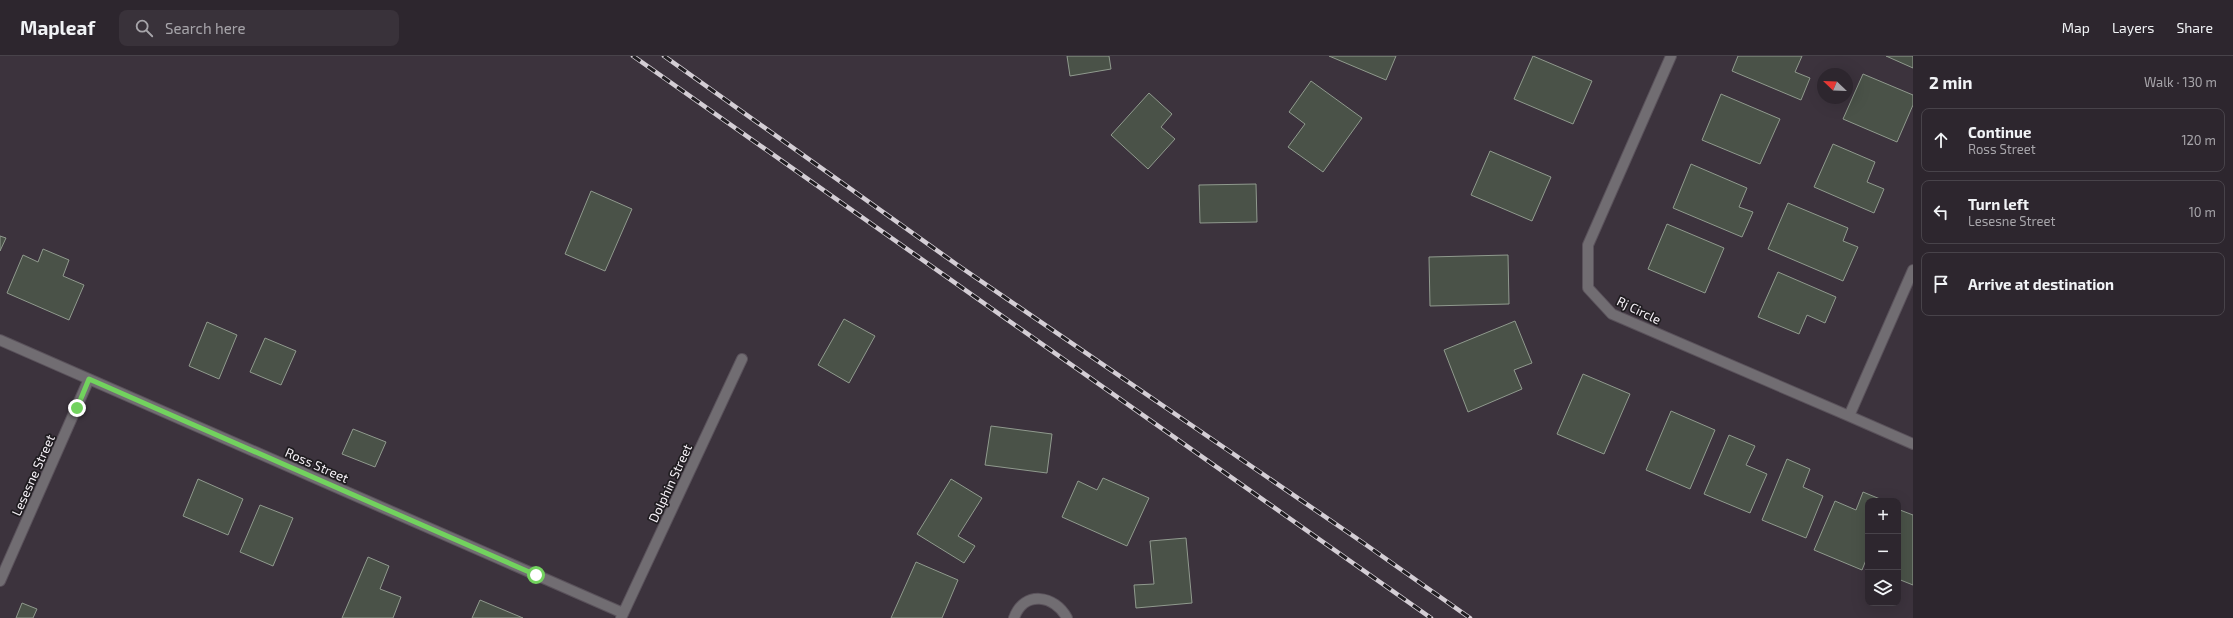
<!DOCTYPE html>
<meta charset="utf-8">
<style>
:root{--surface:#2d262e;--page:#39323a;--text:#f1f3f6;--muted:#a7a5aa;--line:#48434a}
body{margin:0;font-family:"Exo 2",sans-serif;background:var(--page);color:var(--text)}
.controls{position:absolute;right:12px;bottom:12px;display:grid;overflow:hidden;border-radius:8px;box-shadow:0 4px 16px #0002}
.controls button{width:36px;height:36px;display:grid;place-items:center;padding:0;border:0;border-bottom:1px solid var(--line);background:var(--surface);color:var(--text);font:20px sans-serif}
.compass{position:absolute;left:1817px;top:12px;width:36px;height:36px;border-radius:50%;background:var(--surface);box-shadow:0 4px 16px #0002;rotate:293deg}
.stop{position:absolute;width:12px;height:12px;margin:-9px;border:3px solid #72d25e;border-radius:50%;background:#fff}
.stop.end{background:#72d25e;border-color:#fff;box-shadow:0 1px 4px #0008}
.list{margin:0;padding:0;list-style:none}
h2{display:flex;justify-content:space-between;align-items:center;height:52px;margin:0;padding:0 16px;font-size:17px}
h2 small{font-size:13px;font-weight:400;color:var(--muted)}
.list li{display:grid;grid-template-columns:26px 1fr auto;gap:12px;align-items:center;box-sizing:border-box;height:64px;margin:0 8px 8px;padding:0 8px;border:1px solid var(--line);border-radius:8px}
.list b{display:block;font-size:15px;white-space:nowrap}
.list p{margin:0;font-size:13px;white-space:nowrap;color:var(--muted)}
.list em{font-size:13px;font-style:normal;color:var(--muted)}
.icon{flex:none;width:22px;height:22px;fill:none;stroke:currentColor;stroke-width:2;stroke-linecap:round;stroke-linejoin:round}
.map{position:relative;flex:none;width:1913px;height:562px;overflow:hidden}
header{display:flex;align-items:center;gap:24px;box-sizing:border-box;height:56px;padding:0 20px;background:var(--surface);border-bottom:1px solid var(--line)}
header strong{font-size:19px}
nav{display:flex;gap:22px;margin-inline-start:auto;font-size:14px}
.search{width:280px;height:36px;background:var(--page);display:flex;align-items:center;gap:10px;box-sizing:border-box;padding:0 14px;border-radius:8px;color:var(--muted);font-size:15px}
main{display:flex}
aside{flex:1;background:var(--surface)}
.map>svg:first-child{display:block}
.building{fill:#4a5248;stroke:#909a8e}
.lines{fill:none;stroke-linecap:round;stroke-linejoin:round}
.street-casing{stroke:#5a525b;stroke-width:12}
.street{stroke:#716d72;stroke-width:10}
.rail-casing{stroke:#d4ced5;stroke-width:4.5}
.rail{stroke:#201d21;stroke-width:3;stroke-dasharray:9;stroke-linecap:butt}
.route{stroke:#72d25e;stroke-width:5}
.labels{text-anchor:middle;stroke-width:3.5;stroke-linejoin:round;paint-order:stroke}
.street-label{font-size:13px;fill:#f7f2f8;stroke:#201d21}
</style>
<header>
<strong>Mapleaf</strong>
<div class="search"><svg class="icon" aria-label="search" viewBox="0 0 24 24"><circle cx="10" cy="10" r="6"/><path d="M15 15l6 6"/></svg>Search here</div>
<nav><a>Map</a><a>Layers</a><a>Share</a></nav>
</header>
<main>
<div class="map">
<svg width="1913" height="562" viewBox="0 0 1913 562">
<rect width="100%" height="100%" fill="#3c333d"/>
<path class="building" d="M 1067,0 L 1109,0 L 1111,13 L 1070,20 Z
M 1329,0 L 1396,0 L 1386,24 Z
M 1533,0 L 1592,25 L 1573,68 L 1514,43 Z
M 1738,0 L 1802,0 L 1795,16 L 1810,22 L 1801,44 L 1732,15 Z
M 1886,0 L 1913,0 L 1913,12 Z
M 1863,18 L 1913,39 L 1913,49 L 1897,86 L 1843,63 Z
M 1311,25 L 1362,62 L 1323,116 L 1288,91 L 1305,68 L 1289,56 Z
M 1149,37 L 1172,58 L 1161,71 L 1175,83 L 1148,113 L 1111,79 Z
M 1721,38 L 1780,63 L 1760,108 L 1702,84 Z
M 1833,88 L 1875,106 L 1867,126 L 1884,133 L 1874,157 L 1814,131 Z
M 1490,95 L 1551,121 L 1532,165 L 1471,139 Z
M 1691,108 L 1747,132 L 1739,151 L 1753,156 L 1742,181 L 1673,152 Z
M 1256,128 L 1257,166 L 1200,167 L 1199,129 Z
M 591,135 L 632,153 L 605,215 L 565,198 Z
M 1788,147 L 1848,172 L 1843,185 L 1858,191 L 1843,225 L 1768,193 Z
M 1667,168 L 1724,192 L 1705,237 L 1648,213 Z
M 0,180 L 6,182 L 0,195 Z
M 43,193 L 69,204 L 63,220 L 84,229 L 69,264 L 7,237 L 23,199 L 38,206 Z
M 1508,199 L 1509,248 L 1430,250 L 1429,201 Z
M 1778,216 L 1836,241 L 1825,267 L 1807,259 L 1799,278 L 1758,261 Z
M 844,263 L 875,280 L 849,327 L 818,309 Z
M 1515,265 L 1532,307 L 1514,314 L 1522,333 L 1468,356 L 1444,294 Z
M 207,266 L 237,279 L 219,323 L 189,310 Z
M 265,282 L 296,295 L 281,329 L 250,316 Z
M 1583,318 L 1630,338 L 1604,398 L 1557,378 Z
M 1671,355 L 1715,374 L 1690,433 L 1646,414 Z
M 991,370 L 1052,378 L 1047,417 L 985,409 Z
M 353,373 L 386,386 L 375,411 L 342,398 Z
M 1729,379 L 1755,390 L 1746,409 L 1767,418 L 1750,457 L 1704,438 Z
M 1787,403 L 1810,413 L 1803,431 L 1823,440 L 1806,482 L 1762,464 Z
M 1103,422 L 1149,442 L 1127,490 L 1062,461 L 1078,425 L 1097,434 Z
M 198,423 L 243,443 L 228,479 L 183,460 Z
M 951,423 L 982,442 L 958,480 L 975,490 L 964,507 L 917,478 Z
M 1863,436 L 1885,445 L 1868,445 L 1868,499 L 1862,514 L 1814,494 L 1835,445 L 1856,454 Z
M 260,449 L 293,462 L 273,510 L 240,496 Z
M 1900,454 L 1913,459 L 1913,529 L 1898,523 L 1898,458 Z
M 1186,482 L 1192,547 L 1136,552 L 1134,529 L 1154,528 L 1150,485 Z
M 368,501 L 389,510 L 380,533 L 401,541 L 393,562 L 342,562 Z
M 916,506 L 958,524 L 942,562 L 891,562 Z
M 480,544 L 523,562 L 472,562 Z
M 22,547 L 37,553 L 33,562 L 16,562 Z"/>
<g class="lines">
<g class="street-casing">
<path id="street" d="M 1671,0 L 1588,189 L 1588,232 L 1612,258 L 1849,360 L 1913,214
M 0,284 L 623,557
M 1849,360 L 1913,388
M 0,525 L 89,323
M 621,562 L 742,303
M 1014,562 C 1024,534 1055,539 1067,562"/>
</g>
<use href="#street" class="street"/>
<g class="rail-casing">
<path id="rail" d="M 633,0 L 1431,562
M 664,0 L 956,208 L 1362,486 L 1470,562"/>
</g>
<use href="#rail" class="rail"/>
</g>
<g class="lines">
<path class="route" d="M 77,352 L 89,323 L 536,519"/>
</g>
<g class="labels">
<g class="street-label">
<text transform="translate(1639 254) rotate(26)" y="5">Rj Circle</text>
<text transform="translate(317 409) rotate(24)" y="5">Ross Street</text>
<text transform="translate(33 419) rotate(-66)" y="5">Lesesne Street</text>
<text transform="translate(670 427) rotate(-65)" y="5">Dolphin Street</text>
</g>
</g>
</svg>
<div class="controls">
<button>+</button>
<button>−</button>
<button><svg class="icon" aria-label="layers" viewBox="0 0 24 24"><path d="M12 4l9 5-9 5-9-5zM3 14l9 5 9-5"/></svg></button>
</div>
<svg class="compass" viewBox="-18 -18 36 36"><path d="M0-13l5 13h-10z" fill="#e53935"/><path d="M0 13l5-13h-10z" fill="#a7a5aa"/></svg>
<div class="stop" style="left:536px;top:519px"></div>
<div class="stop end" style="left:77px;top:352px"></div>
</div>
<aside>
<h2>2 min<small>Walk · 130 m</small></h2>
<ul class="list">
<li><svg class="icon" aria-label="ahead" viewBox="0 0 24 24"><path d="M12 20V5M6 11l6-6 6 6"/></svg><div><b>Continue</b><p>Ross Street</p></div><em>120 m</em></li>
<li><svg class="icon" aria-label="left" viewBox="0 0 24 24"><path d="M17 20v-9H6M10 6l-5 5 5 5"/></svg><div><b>Turn left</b><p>Lesesne Street</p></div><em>10 m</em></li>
<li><svg class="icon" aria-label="arrive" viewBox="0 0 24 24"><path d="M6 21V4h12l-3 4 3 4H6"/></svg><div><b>Arrive at destination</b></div></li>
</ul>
</aside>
</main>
